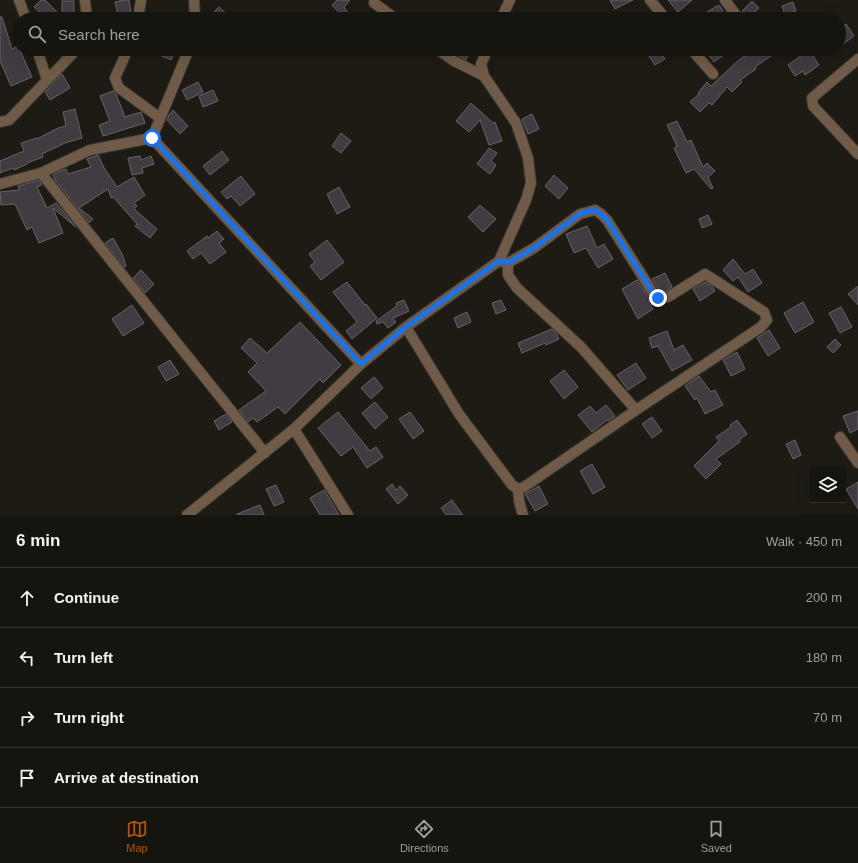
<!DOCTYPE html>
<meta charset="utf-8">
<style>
:root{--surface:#16140e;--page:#23211c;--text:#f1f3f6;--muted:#9e9e9e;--line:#35332e;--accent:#b45309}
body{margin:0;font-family:Arial,sans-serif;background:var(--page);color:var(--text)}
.controls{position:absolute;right:12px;bottom:12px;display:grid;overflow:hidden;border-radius:0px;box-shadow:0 4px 16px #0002}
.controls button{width:36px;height:36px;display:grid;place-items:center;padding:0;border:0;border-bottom:1px solid var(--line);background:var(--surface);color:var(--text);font:20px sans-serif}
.stop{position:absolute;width:12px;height:12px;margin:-9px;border:3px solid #1a73e8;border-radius:50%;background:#fff}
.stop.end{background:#1a73e8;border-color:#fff;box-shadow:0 1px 4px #0008}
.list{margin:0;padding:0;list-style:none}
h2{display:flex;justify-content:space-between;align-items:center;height:52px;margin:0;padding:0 16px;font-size:17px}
h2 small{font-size:13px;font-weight:400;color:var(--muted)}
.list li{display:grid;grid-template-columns:26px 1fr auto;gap:12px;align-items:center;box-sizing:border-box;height:60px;padding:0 16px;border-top:1px solid var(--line)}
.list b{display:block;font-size:15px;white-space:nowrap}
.list em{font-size:13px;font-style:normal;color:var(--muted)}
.icon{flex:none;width:22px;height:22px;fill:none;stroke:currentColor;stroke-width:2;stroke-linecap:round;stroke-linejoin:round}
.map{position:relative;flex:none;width:858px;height:515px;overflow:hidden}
.search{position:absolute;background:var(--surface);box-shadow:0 4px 16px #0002;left:12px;right:12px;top:12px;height:44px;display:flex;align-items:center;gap:10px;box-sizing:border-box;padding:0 14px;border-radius:22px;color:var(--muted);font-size:15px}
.sheet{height:292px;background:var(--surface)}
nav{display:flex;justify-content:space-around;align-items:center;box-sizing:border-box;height:56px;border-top:1px solid var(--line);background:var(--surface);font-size:11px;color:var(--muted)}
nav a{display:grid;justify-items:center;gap:2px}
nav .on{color:var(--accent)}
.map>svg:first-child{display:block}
.building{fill:#413b42;stroke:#68626a}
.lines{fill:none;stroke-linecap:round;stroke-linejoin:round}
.minor-casing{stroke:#3a3830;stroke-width:12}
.minor{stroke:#6f5b47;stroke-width:10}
.route{stroke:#1a73e8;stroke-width:5}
</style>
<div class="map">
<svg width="858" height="515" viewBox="0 0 858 515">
<rect width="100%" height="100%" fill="#1d1b13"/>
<path class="building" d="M 41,0 L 45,0 L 64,19 L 47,19 L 34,7 Z
M 124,0 L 129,0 L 131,13 L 118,15 L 115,2 Z
M 337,0 L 350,0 L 344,7 L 352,19 L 345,19 L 332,5 Z
M 610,0 L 633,0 L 615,9 Z
M 668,0 L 692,0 L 678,12 Z
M 62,1 L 74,1 L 74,13 L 62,13 Z
M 752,1 L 759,8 L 749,18 L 742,11 Z
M 793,2 L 796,11 L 785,15 L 782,6 Z
M 717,6 L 720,6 L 727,19 L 695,19 Z
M 219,7 L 232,19 L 207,19 Z
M 0,17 L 2,17 L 12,49 L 18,46 L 32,77 L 11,86 L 0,61 Z
M 846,24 L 854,36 L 839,47 L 839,29 Z
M 146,49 L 176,49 L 171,60 Z
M 448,49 L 470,49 L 466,60 Z
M 644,49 L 658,49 L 665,59 L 655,65 Z
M 704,49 L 732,49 L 714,62 Z
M 756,49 L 781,49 L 755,67 L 756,69 L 740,80 L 742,82 L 732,92 L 727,87 L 712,105 L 709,103 L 700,112 L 690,102 L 699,94 L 698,93 L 707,82 L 711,86 L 740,59 Z
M 809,50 L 819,65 L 805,75 L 803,71 L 795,76 L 788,65 Z
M 62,74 L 70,88 L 50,100 L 45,92 Z
M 198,82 L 203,92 L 187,100 L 182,90 Z
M 213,90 L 218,101 L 203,107 L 199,96 Z
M 113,91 L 116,94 L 125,117 L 141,112 L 145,123 L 103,136 L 99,125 L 110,121 L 100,96 Z
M 471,103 L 493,123 L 495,122 L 502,141 L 489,145 L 480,120 L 469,132 L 456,121 Z
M 75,109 L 82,138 L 65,143 L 42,154 L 43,157 L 27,163 L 27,164 L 14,170 L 13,168 L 0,173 L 0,161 L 24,151 L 21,143 L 37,138 L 37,139 L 58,128 L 66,126 L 63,112 Z
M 173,110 L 188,126 L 180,134 L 167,120 L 169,115 Z
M 532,114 L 539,129 L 528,134 L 522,119 Z
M 677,121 L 687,142 L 691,140 L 703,167 L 707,163 L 715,171 L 708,177 L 713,188 L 711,189 L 694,169 L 686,173 L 674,148 L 677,146 L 667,125 Z
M 341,133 L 351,141 L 341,153 L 332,146 Z
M 489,148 L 497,153 L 491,161 L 496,165 L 490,174 L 477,164 Z
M 222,151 L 229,160 L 210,175 L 203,166 Z
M 98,155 L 104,168 L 117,187 L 134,177 L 145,195 L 134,203 L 137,206 L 134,209 L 157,229 L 150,238 L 135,226 L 137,224 L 113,197 L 111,198 L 108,189 L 79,208 L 93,219 L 89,223 L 55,180 L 53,174 L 66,169 L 68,174 L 91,167 L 87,159 Z
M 140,156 L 141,160 L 151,156 L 154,164 L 142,168 L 143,173 L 132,175 L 128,158 Z
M 554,175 L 568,188 L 559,199 L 545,186 Z
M 241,176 L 255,194 L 240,206 L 231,196 L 227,199 L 221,192 Z
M 39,180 L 42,185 L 37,187 L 47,208 L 56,203 L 76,227 L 53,208 L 63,233 L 39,243 L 32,227 L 27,230 L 15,204 L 1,205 L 0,192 L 19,190 L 18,186 Z
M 339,187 L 350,207 L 337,214 L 327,194 Z
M 480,205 L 496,219 L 483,232 L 468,217 Z
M 708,215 L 712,224 L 702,228 L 699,219 Z
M 587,226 L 597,248 L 604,244 L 613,259 L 598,268 L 586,248 L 574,253 L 566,234 Z
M 217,231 L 224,239 L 219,243 L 226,252 L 210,264 L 201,253 L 193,259 L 187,251 L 207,236 L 208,238 Z
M 113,238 L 122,254 L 126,266 L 124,267 L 105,243 Z
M 327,240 L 344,262 L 321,280 L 310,266 L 315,262 L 309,254 Z
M 733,259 L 745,274 L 753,269 L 762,283 L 748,292 L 738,277 L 733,281 L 723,270 Z
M 141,270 L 154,284 L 145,293 L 133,278 Z
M 665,273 L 672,287 L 666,291 L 660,291 L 652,279 Z
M 637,280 L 650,300 L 648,300 L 653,309 L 638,319 L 622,289 Z
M 347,282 L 365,305 L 366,304 L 377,318 L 352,339 L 346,331 L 357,322 L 333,292 Z
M 705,282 L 712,286 L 715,291 L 700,301 L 693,289 Z
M 858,286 L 858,305 L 848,294 Z
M 404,300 L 409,311 L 393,318 L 396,322 L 388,328 L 383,322 L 377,324 L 376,321 L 397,306 L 396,303 Z
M 501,300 L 506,310 L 496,314 L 492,303 Z
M 803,302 L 814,322 L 795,333 L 784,313 Z
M 132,305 L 144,323 L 123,336 L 112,319 Z
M 841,307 L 852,327 L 840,333 L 829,313 Z
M 467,312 L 471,322 L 458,328 L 454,318 Z
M 300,322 L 341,365 L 323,383 L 320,379 L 285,414 L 278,407 L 257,422 L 253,418 L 248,422 L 239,410 L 266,391 L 248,372 L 257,363 L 241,348 L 250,338 L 267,353 Z
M 552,329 L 556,333 L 559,339 L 546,345 L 545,343 L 522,353 L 518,343 Z
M 769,330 L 780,348 L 768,356 L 757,338 Z
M 667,331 L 674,350 L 683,345 L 692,360 L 672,371 L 658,346 L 652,348 L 649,338 Z
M 835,339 L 841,345 L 833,353 L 827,347 Z
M 737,352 L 745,369 L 731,376 L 723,360 Z
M 170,360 L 179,374 L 166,381 L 158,367 Z
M 636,363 L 646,378 L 628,390 L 617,375 Z
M 564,370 L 578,387 L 564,399 L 550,381 Z
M 699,376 L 711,392 L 715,390 L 723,405 L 705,414 L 697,398 L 695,400 L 685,386 Z
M 374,377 L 383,388 L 371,399 L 361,388 Z
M 375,402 L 388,417 L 375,429 L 362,413 Z
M 606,405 L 615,416 L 608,421 L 607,420 L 592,432 L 578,415 L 590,406 L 596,413 Z
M 858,411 L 858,429 L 850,433 L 843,416 Z
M 338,412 L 370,451 L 376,447 L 383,457 L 367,468 L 353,447 L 341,456 L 318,428 Z
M 410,412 L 424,431 L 413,439 L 399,419 Z
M 226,414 L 232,422 L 219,430 L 214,421 Z
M 652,417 L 662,431 L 652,438 L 642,424 Z
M 737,420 L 747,434 L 739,440 L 740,442 L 716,459 L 721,464 L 706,479 L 694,466 L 719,441 L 716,437 L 731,427 L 730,425 Z
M 795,440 L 801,455 L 793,459 L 786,444 Z
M 592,464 L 605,487 L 593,494 L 580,471 Z
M 858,482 L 858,509 L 846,489 Z
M 392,484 L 396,490 L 400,486 L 408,495 L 398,504 L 386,489 Z
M 276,485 L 284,502 L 274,506 L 266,489 Z
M 539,486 L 548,504 L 535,511 L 525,494 Z
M 324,490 L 326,493 L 339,515 L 320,515 L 310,498 Z
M 452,500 L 463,515 L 446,515 L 441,508 Z
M 260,505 L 264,515 L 237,515 L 237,514 Z"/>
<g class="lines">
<g class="minor-casing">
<path id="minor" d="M 19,0 L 26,19
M 85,0 L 87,19
M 194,0 L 195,19
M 650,0 L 666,19
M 725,0 L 739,19
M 374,3 L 396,19
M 138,19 L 141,0
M 501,19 L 510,0
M 37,49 L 47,80
M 128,49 L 115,78 L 119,88 L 160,118
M 437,49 L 454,61 L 484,76
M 691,49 L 713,74
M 858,59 L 812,98 L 813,106 L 858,154
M 0,122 L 9,120 L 77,49
M 152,138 L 361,364
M 41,173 L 265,453
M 0,184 L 41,173 L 90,150 L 152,138 L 189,49
M 508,263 L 508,275 L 517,288 L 581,347 L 636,410
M 406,327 L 459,414 L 512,485 L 518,489 L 524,487 L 636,410 L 761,327 L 767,320 L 764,312 L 705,274 L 668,297 C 662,298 659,299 655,296 L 607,220 L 601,214 L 595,210 L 580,214 L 534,248 L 508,263 L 499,261
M 294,429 L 348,515
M 840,437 L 858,463
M 518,489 L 519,501 L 523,515
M 187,515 L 294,429 L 361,364 L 406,327 L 499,261 L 526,200 L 531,183 L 528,158 L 516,123 L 484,76 L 481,64 L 488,49"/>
</g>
<use href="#minor" class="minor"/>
</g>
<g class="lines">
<path class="route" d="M 152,138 L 361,364 L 406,327 L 499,261 L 508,263 L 534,248 L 580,214 C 594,209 597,209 607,220 L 655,296 L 658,298"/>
</g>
</svg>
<div class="controls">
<button><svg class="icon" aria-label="layers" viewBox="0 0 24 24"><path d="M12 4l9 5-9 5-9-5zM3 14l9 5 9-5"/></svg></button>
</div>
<div class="stop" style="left:152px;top:138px"></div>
<div class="stop end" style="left:658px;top:298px"></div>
<div class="search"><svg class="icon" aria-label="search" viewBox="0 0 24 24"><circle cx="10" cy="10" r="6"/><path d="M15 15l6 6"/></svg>Search here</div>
</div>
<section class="sheet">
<h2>6 min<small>Walk · 450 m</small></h2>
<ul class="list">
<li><svg class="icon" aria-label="ahead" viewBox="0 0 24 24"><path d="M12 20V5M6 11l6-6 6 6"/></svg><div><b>Continue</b></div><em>200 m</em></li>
<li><svg class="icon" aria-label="left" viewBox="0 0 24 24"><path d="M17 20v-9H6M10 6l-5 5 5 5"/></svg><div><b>Turn left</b></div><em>180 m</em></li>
<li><svg class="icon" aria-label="right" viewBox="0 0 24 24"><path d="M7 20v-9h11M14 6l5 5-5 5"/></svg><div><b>Turn right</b></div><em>70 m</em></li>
<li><svg class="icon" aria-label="arrive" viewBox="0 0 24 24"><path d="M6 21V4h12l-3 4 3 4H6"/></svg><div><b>Arrive at destination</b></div></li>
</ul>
</section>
<nav>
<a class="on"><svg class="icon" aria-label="map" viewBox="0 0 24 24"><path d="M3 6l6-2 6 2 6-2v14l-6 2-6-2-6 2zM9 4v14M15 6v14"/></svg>Map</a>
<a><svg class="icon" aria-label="directions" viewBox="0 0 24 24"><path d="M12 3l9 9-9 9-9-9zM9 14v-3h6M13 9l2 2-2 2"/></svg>Directions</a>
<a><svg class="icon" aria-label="saved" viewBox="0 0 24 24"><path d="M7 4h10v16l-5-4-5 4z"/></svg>Saved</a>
</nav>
